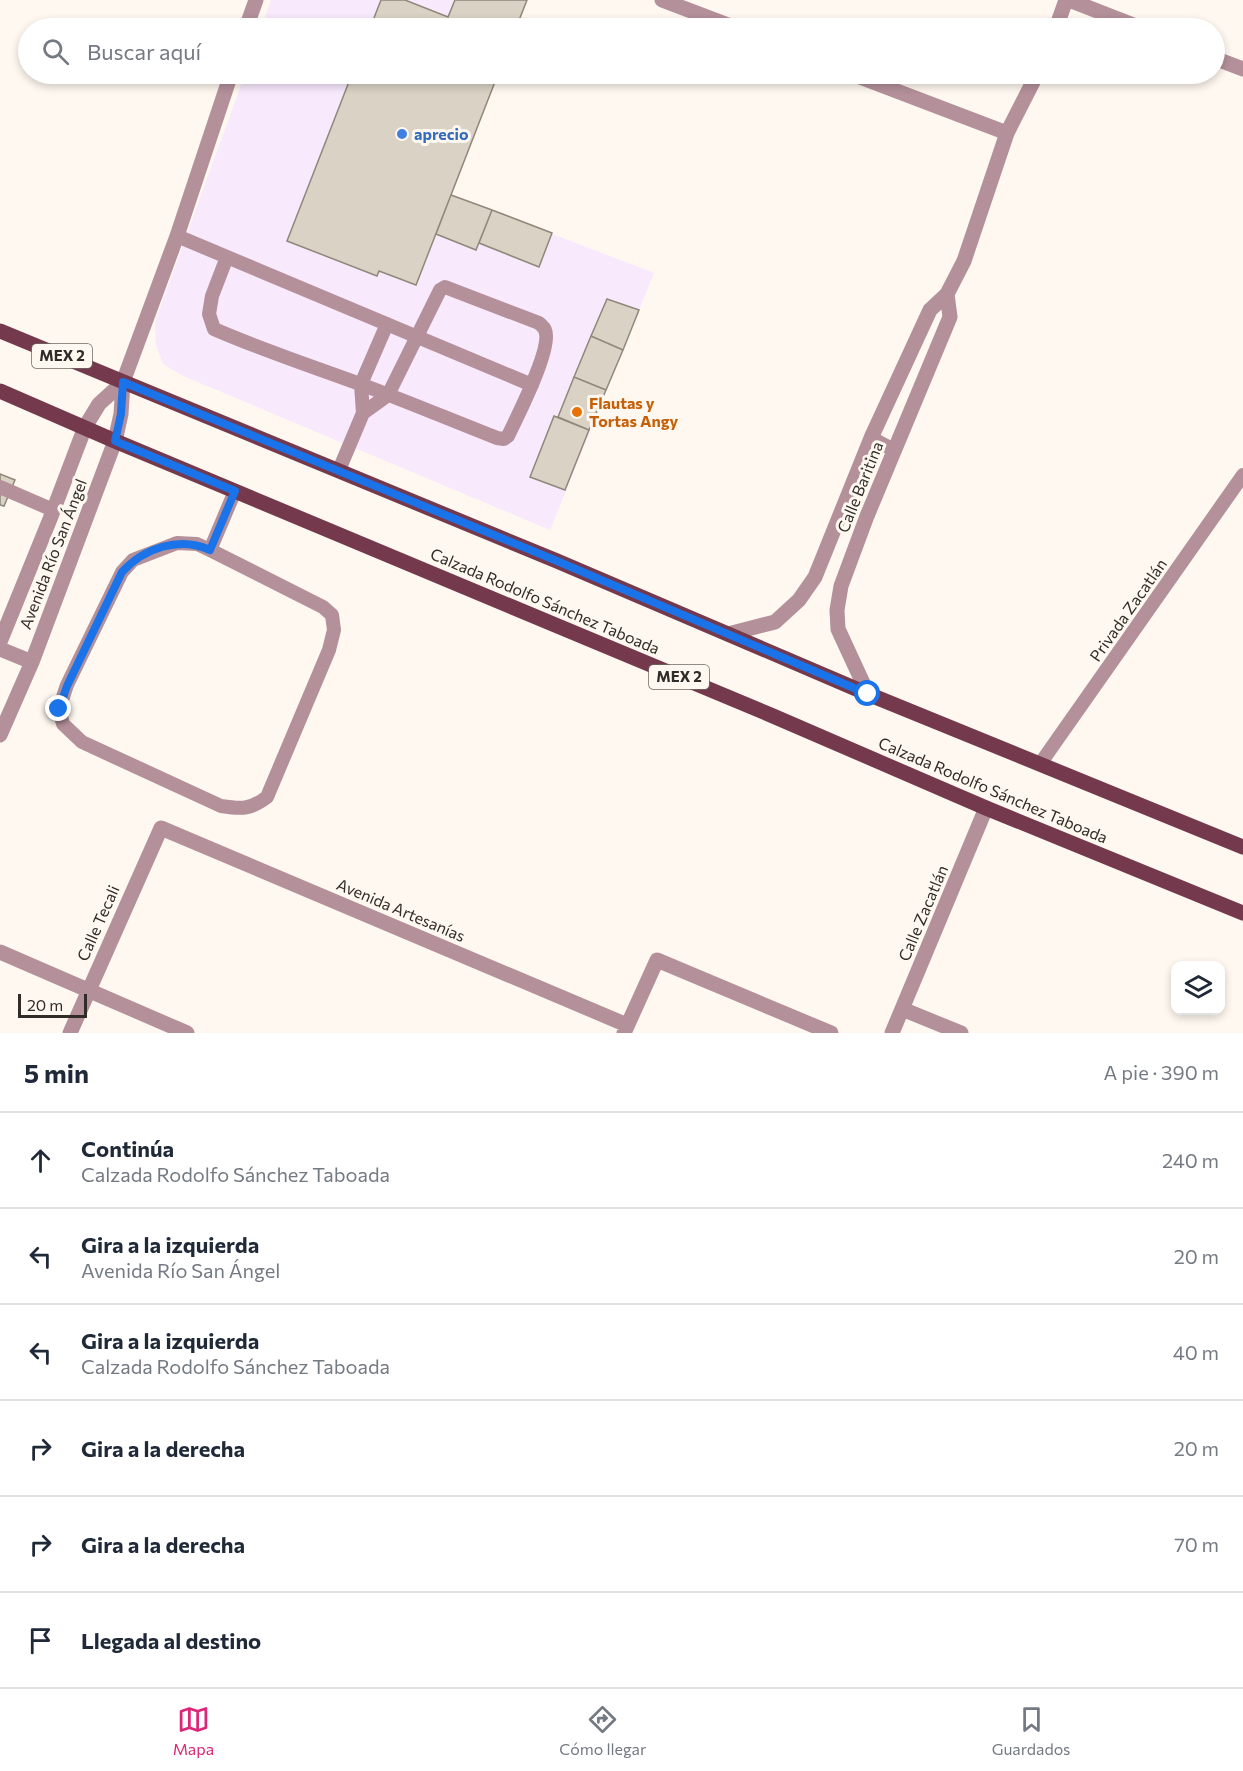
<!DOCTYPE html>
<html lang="es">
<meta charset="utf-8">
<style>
:root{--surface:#fff;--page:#f2f2f3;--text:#1f2937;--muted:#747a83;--line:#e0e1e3;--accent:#db2777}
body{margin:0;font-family:Commissioner,sans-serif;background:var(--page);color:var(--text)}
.controls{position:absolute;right:18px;bottom:18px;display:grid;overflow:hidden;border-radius:12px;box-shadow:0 3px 9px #0003}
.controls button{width:54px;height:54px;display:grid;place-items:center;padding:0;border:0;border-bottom:2px solid var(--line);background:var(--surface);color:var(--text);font:30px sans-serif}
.scale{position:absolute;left:18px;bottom:15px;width:69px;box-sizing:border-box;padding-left:6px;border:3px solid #302c27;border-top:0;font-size:16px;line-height:21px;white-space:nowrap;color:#302c27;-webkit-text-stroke:4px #fef8f0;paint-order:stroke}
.stop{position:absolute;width:18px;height:18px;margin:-14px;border:4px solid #1a73e8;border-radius:50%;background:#fff}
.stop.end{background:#1a73e8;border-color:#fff;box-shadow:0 2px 6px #0008}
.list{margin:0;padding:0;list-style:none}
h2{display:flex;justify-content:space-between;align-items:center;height:78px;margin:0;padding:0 24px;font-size:26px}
h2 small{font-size:20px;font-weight:400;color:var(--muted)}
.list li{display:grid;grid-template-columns:39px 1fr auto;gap:18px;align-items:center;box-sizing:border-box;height:96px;padding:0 24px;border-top:2px solid var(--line)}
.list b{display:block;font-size:22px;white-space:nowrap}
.list p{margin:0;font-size:20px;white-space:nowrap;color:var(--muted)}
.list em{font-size:20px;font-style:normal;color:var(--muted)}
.icon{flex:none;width:33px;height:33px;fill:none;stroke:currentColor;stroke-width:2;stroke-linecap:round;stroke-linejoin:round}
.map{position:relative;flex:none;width:1243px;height:1033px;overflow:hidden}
.search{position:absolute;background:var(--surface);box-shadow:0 3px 9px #0003;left:18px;right:18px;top:18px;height:66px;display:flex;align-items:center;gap:15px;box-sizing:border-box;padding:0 21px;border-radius:33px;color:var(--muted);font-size:22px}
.sheet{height:654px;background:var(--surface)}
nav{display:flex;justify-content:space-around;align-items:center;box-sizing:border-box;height:84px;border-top:2px solid var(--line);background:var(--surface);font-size:16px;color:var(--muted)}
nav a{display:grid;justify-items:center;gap:3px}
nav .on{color:var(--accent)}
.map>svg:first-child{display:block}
.commercial{fill:#f8e9fd}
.building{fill:#dad2c4;stroke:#90877b;stroke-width:1.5}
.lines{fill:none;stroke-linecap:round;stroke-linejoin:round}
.service{stroke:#b4909a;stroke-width:14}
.minor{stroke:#b4909a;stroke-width:15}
.tertiary{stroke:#b4909a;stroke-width:15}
.primary{stroke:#75394e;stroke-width:15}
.route{stroke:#1a73e8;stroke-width:8}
.shop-dot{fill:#3f7fe0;stroke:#fef8f0;stroke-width:2}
.food-dot{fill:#e8710a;stroke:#fef8f0;stroke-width:2}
.labels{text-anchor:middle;stroke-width:6;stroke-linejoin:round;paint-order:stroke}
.shield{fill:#fef8f0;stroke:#6e6963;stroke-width:1.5}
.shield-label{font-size:15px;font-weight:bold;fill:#302c27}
.shop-label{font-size:16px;font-weight:bold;fill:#366cbe;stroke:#fef8f0;text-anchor:start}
.food-label{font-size:16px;font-weight:bold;fill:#c56008;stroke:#fef8f0;text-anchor:start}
.street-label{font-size:16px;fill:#302c27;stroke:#fef8f0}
</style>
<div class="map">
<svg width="1243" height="1033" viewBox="0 0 1243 1033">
<rect width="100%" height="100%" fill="#fef8f0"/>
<path class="commercial" d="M 271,0 L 527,0 L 516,28 L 261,28 Z
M 245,74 L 498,74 L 451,195 L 654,273 L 550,530 L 181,375 L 163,364 L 156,345 L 155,322 Z"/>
<path class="building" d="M 381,0 L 405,0 L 448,17 L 455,0 L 527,0 L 516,28 L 370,28 Z
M 352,74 L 498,74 L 416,285 L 379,271 L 377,276 L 287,241 Z
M 451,195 L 492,210 L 476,250 L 436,234 Z
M 492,210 L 552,233 L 539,267 L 479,243 Z
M 607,299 L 639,310 L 623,350 L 591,336 Z
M 591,336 L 623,350 L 606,390 L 574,377 Z
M 574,377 L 606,390 L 589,430 L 558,417 Z
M 554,416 L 589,430 L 565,490 L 530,477 Z
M 0,474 L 15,480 L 4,506 L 0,505 Z"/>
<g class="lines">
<path class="service" d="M 177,236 L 532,385
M 227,257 L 212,296 L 209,314 L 214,329 C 262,350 311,366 360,384 C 406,401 451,420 497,438 L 504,439 L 508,436 C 517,417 553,347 545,330 C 544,327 541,325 539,323 L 445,287 L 440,290 L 388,395 L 363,413
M 871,438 L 894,450
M 339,470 L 363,413 L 361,384 L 387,324
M 0,487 L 53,510
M 177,543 L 197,544 L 210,550 L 323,607 L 332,615 L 334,630 L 329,650 L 267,797 C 250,810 241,809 221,806 L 82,742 L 63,724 L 59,709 L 67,685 L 122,572 L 133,560 Z
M 210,550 L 235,491
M 1040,764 L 1243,475"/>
<path class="minor" d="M 662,0 L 736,28
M 1069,0 L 1141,28
M 246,28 L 256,0
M 1056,28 L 1066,0
M 1214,58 L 1243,69
M 852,74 L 1007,133
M 123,382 L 177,236 L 231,74
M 728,634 L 775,622 L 799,600 L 815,577 L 871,438 L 930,310 L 947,294 L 964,261 L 1007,133 L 1037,74
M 868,694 L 838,629 L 837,610 L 841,586 L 867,516 L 950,317 L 947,294
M 0,952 L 187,1033
M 902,1009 L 961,1033
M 70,1033 L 161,828 L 627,1025
M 624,1033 L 657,960 L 831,1033
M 892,1033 L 986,808"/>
<path class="tertiary" d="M 0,642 L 50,519 L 85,427 L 99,404 L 123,382
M 0,649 L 32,662
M 0,735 L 32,662 L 115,441 L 121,414 L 123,382"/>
<path class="primary" d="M 0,331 L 557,561 L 868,694 L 1243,847
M 0,391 L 115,441 L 773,716 L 986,808 L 1243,913"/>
</g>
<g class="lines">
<path class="route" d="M 59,709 L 67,686 L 122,572 C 144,548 179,536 210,550 L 235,491 L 115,441 L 121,414 L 123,382 L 557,561 L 868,694"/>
</g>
<circle class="shop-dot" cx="402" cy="134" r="6"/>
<circle class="food-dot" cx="577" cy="412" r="6"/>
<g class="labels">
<g class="shield">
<rect x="32" y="344" width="60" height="24" rx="4.5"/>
<rect x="649" y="665" width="60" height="24" rx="4.5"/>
</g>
<g class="shield-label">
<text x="62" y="361">MEX 2</text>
<text x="679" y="682">MEX 2</text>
</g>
<g class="shop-label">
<text x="414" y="140">aprecio</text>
</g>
<g class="food-label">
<text x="589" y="409">Flautas y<tspan x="589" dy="18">Tortas Angy</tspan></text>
</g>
<g class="street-label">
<text transform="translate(860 487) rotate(-68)" y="6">Calle Baritina</text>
<text transform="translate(53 554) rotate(-69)" y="6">Avenida Río San Ángel</text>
<text transform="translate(545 601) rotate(23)" y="6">Calzada Rodolfo Sánchez Taboada</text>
<text transform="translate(1128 610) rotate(-55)" y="6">Privada Zacatlán</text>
<text transform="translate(993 790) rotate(23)" y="6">Calzada Rodolfo Sánchez Taboada</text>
<text transform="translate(401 910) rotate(23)" y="6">Avenida Artesanías</text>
<text transform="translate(923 913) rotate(-67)" y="6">Calle Zacatlán</text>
<text transform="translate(98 923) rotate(-66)" y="6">Calle Tecali</text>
</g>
</g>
</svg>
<div class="controls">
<button><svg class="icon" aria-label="layers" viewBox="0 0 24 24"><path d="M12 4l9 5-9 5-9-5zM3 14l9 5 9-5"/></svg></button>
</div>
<div class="scale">20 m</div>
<div class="stop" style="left:868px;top:694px"></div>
<div class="stop end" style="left:59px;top:709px"></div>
<div class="search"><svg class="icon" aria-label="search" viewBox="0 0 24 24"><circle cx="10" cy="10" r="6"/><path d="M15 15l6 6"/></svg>Buscar aquí</div>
</div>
<section class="sheet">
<h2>5 min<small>A pie · 390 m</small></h2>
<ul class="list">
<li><svg class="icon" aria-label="ahead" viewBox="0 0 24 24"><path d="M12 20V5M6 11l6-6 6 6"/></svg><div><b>Continúa</b><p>Calzada Rodolfo Sánchez Taboada</p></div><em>240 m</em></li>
<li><svg class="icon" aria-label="left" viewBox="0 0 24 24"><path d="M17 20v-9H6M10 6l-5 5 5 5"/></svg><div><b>Gira a la izquierda</b><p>Avenida Río San Ángel</p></div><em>20 m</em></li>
<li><svg class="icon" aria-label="left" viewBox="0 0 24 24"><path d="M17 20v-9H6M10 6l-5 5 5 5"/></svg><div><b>Gira a la izquierda</b><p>Calzada Rodolfo Sánchez Taboada</p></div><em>40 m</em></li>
<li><svg class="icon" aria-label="right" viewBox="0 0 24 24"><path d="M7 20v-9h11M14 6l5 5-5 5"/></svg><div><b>Gira a la derecha</b></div><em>20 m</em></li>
<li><svg class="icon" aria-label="right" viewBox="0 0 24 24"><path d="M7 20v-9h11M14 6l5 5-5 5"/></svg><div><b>Gira a la derecha</b></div><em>70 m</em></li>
<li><svg class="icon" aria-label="arrive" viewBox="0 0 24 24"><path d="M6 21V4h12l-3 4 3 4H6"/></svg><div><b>Llegada al destino</b></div></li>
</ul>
</section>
<nav>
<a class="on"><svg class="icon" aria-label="map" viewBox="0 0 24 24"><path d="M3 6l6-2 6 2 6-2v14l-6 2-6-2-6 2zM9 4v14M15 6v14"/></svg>Mapa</a>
<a><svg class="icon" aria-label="directions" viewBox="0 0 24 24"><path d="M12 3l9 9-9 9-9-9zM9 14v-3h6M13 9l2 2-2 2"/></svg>Cómo llegar</a>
<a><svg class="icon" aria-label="saved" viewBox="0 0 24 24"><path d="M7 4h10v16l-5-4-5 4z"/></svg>Guardados</a>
</nav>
